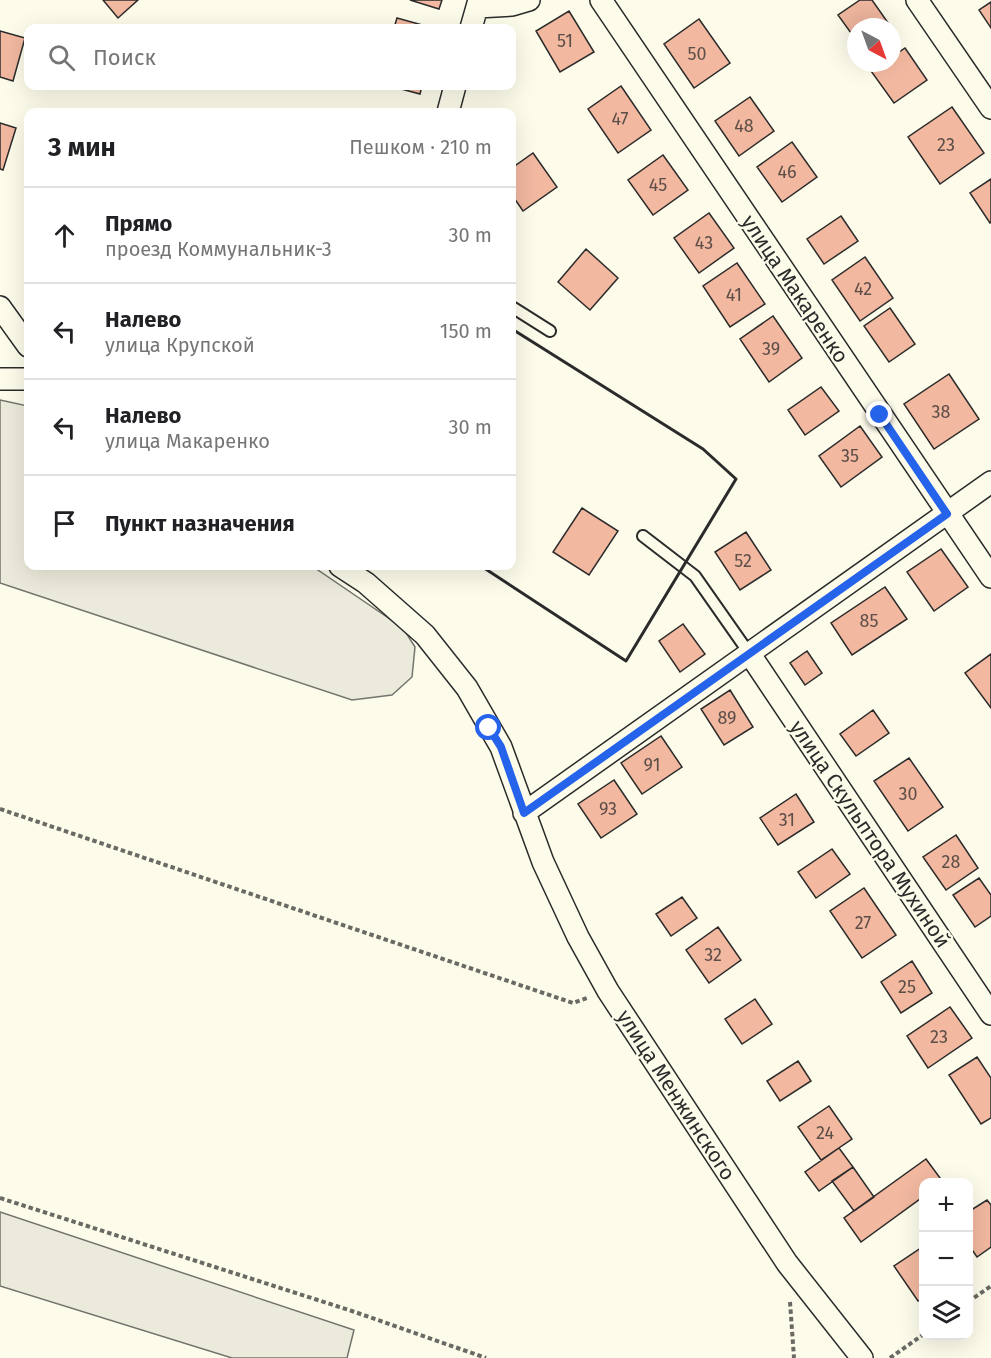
<!DOCTYPE html>
<html lang="ru">
<meta charset="utf-8">
<style>
:root{--surface:#fff;--page:#f2f2f2;--text:#202124;--muted:#757577;--line:#e0e0e0}
body{margin:0;font-family:"Fira Sans",sans-serif;background:var(--page);color:var(--text)}
.controls{position:absolute;right:18px;bottom:18px;display:grid;overflow:hidden;border-radius:12px;box-shadow:0 6px 24px #0002}
.controls button{width:54px;height:54px;display:grid;place-items:center;padding:0;border:0;border-bottom:2px solid var(--line);background:var(--surface);color:var(--text);font:30px sans-serif}
.compass{position:absolute;left:847px;top:18px;width:54px;height:54px;border-radius:50%;background:var(--surface);box-shadow:0 6px 24px #0002;rotate:139deg}
.stop{position:absolute;width:18px;height:18px;margin:-14px;border:4px solid #2563eb;border-radius:50%;background:#fff}
.stop.end{background:#2563eb;border-color:#fff;box-shadow:0 2px 6px #0008}
.list{margin:0;padding:0;list-style:none}
h2{display:flex;justify-content:space-between;align-items:center;height:78px;margin:0;padding:0 24px;font-size:26px}
h2 small{font-size:20px;font-weight:400;color:var(--muted)}
.list li{display:grid;grid-template-columns:39px 1fr auto;gap:18px;align-items:center;box-sizing:border-box;height:96px;padding:0 24px;border-top:2px solid var(--line)}
.list b{display:block;font-size:22px;white-space:nowrap}
.list p{margin:0;font-size:20px;white-space:nowrap;color:var(--muted)}
.list em{font-size:20px;font-style:normal;color:var(--muted)}
.icon{flex:none;width:33px;height:33px;fill:none;stroke:currentColor;stroke-width:2;stroke-linecap:round;stroke-linejoin:round}
.map{position:relative;flex:none;width:991px;height:1358px;overflow:hidden}
.search{position:absolute;background:var(--surface);box-shadow:0 6px 24px #0002;left:24px;top:24px;width:492px;height:66px;display:flex;align-items:center;gap:15px;box-sizing:border-box;padding:0 21px;border-radius:12px;color:var(--muted);font-size:22px}
.panel{position:absolute;background:var(--surface);box-shadow:0 6px 24px #0002;left:24px;top:108px;width:492px;height:462px;border-radius:12px}
.map>svg:first-child{display:block}
.green{fill:#ecebdb;stroke:#74746e;stroke-width:1.5}
.building{fill:#f2b8a0;stroke:#2b2b2b;stroke-width:1.5}
.lines{fill:none;stroke-linecap:round;stroke-linejoin:round}
.service-casing{stroke:#2b2b2b;stroke-width:14}
.minor-casing{stroke:#2b2b2b;stroke-width:24}
.path{stroke:#6a6964;stroke-width:4;stroke-dasharray:4.5 3;stroke-linecap:butt}
.service{stroke:#fdfbea;stroke-width:10}
.minor{stroke:#fdfbea;stroke-width:21}
.wall{stroke:#2b2b2b;stroke-width:3}
.route{stroke:#2563eb;stroke-width:8}
.labels{text-anchor:middle;stroke-width:4.5;stroke-linejoin:round;paint-order:stroke}
.number-label{font-size:18px;fill:#5d4e48}
.street-label{font-size:21px;fill:#2b2b2b;stroke:#fdfbea}
</style>
<div class="map">
<svg width="991" height="1358" viewBox="0 0 991 1358">
<rect width="100%" height="100%" fill="#fdfbea"/>
<path class="green" d="M 0,400 L 28,406 L 28,566 L 312,566 L 403,628 L 415,647 L 412,677 L 392,695 L 352,700 L 0,583 Z
M 0,1212 L 354,1330 L 347,1358 L 232,1358 L 0,1286 Z"/>
<path class="building" d="M 103,0 L 138,0 L 118,18 Z
M 410,0 L 442,0 L 439,9 Z
M 860,0 L 872,0 L 891,27 L 856,27 L 856,40 L 838,15 Z
M 991,2 L 991,28 L 979,10 Z
M 569,11 L 594,52 L 560,72 L 536,31 Z
M 397,18 L 433,28 L 394,28 Z
M 699,19 L 730,63 L 694,88 L 664,44 Z
M 0,31 L 25,38 L 13,81 L 0,77 Z
M 905,48 L 927,80 L 894,103 L 871,71 L 883,63 L 892,63 L 892,57 Z
M 390,86 L 422,86 L 420,94 Z
M 621,86 L 651,130 L 618,153 L 588,109 Z
M 750,97 L 774,131 L 739,156 L 715,121 Z
M 952,107 L 984,153 L 940,184 L 908,137 Z
M 0,123 L 16,128 L 3,170 L 0,169 Z
M 792,142 L 817,177 L 782,202 L 757,167 Z
M 533,153 L 557,187 L 523,211 L 512,195 L 512,168 Z
M 663,155 L 688,190 L 653,215 L 628,180 Z
M 991,179 L 991,222 L 990,223 L 970,193 Z
M 709,213 L 734,248 L 699,273 L 674,238 Z
M 841,216 L 858,241 L 824,264 L 807,239 Z
M 586,249 L 618,278 L 590,310 L 558,282 Z
M 865,257 L 893,298 L 860,321 L 832,280 Z
M 737,263 L 765,304 L 730,327 L 703,286 Z
M 890,308 L 915,344 L 889,362 L 864,326 Z
M 773,316 L 802,358 L 769,382 L 740,339 Z
M 949,374 L 979,419 L 934,449 L 904,404 Z
M 821,387 L 839,411 L 805,435 L 788,410 Z
M 860,426 L 882,457 L 841,487 L 819,456 Z
M 582,508 L 618,531 L 589,575 L 553,552 Z
M 746,532 L 771,570 L 740,590 L 715,552 Z
M 941,549 L 968,587 L 934,611 L 907,572 Z
M 885,587 L 907,619 L 852,655 L 831,623 Z
M 683,624 L 705,654 L 680,672 L 659,641 Z
M 807,651 L 822,673 L 805,685 L 790,663 Z
M 991,654 L 991,708 L 965,673 Z
M 730,690 L 753,727 L 724,745 L 701,709 Z
M 873,710 L 889,733 L 856,756 L 840,734 Z
M 661,736 L 682,767 L 642,794 L 621,763 Z
M 909,758 L 943,807 L 908,831 L 874,781 Z
M 614,780 L 637,814 L 601,838 L 578,804 Z
M 796,794 L 814,822 L 778,845 L 760,818 Z
M 956,835 L 978,868 L 946,890 L 923,857 Z
M 832,849 L 850,874 L 816,898 L 798,872 Z
M 979,878 L 991,895 L 991,916 L 975,927 L 953,895 Z
M 864,888 L 896,935 L 862,958 L 830,911 Z
M 682,897 L 697,918 L 671,936 L 656,914 Z
M 718,927 L 741,960 L 709,983 L 686,950 Z
M 912,961 L 932,993 L 901,1013 L 881,982 Z
M 755,999 L 772,1024 L 742,1044 L 725,1019 Z
M 950,1007 L 972,1038 L 928,1068 L 907,1036 Z
M 977,1057 L 991,1078 L 991,1118 L 981,1124 L 949,1075 Z
M 798,1061 L 811,1081 L 780,1101 L 767,1081 Z
M 829,1106 L 852,1139 L 821,1160 L 798,1127 Z
M 839,1148 L 853,1167 L 819,1191 L 805,1172 Z
M 926,1159 L 943,1182 L 924,1182 L 924,1196 L 861,1242 L 844,1218 Z
M 853,1167 L 874,1197 L 854,1211 L 832,1181 Z
M 987,1200 L 991,1205 L 991,1247 L 977,1257 L 968,1244 L 968,1212 Z
M 924,1246 L 924,1297 L 918,1301 L 894,1266 Z"/>
<g class="lines">
<g class="service-casing">
<path id="service" d="M 512,307 L 550,331
M 643,536 L 695,576 L 749,653"/>
</g>
<g class="minor-casing">
<path id="minor" d="M 601,0 L 991,577
M 917,0 L 991,108
M 477,7 L 512,5 L 529,0
M 471,28 L 479,0
M 448,112 L 455,86
M 0,307 L 28,346
M 0,379 L 28,379
M 340,566 L 366,583 L 425,635 L 467,688 L 501,747 L 543,862 L 578,937 L 608,991 L 787,1263 L 862,1358
M 749,653 L 991,1014
M 524,813 L 991,482"/>
</g>
<path class="path" d="M 0,809 L 573,1003 L 587,998
M 0,1198 L 352,1311 L 486,1358
M 790,1302 L 794,1358
M 968,1302 L 991,1286
M 890,1358 L 924,1334"/>
<use href="#service" class="service"/>
<use href="#minor" class="minor"/>
<path class="wall" d="M 481,566 L 626,661 L 736,479 L 703,449 L 512,329"/>
</g>
<g class="lines">
<path class="route" d="M 489,728 L 501,747 L 524,813 L 947,514 L 880,415"/>
</g>
<g class="labels">
<g class="number-label">
<text x="565" y="47">51</text>
<text x="697" y="60">50</text>
<text x="620" y="125">47</text>
<text x="744" y="132">48</text>
<text x="946" y="151">23</text>
<text x="787" y="178">46</text>
<text x="658" y="191">45</text>
<text x="704" y="249">43</text>
<text x="863" y="295">42</text>
<text x="734" y="301">41</text>
<text x="771" y="355">39</text>
<text x="941" y="418">38</text>
<text x="850" y="462">35</text>
<text x="743" y="567">52</text>
<text x="869" y="627">85</text>
<text x="727" y="724">89</text>
<text x="652" y="771">91</text>
<text x="908" y="800">30</text>
<text x="608" y="815">93</text>
<text x="787" y="826">31</text>
<text x="951" y="868">28</text>
<text x="863" y="929">27</text>
<text x="713" y="961">32</text>
<text x="907" y="993">25</text>
<text x="939" y="1043">23</text>
<text x="825" y="1139">24</text>
</g>
<g class="street-label">
<text transform="translate(795 289) rotate(56)" y="7">улица Макаренко</text>
<text transform="translate(870 834) rotate(56)" y="7">улица Скульптора Мухиной</text>
<text transform="translate(676 1095) rotate(57)" y="7">улица Менжинского</text>
</g>
</g>
</svg>
<div class="controls">
<button>+</button>
<button>−</button>
<button><svg class="icon" aria-label="layers" viewBox="0 0 24 24"><path d="M12 4l9 5-9 5-9-5zM3 14l9 5 9-5"/></svg></button>
</div>
<svg class="compass" viewBox="-18 -18 36 36"><path d="M0-13l5 13h-10z" fill="#e53935"/><path d="M0 13l5-13h-10z" fill="#757577"/></svg>
<div class="stop" style="left:489px;top:728px"></div>
<div class="stop end" style="left:880px;top:415px"></div>
<div class="search"><svg class="icon" aria-label="search" viewBox="0 0 24 24"><circle cx="10" cy="10" r="6"/><path d="M15 15l6 6"/></svg>Поиск</div>
<section class="panel">
<h2>3 мин<small>Пешком · 210 m</small></h2>
<ul class="list">
<li><svg class="icon" aria-label="ahead" viewBox="0 0 24 24"><path d="M12 20V5M6 11l6-6 6 6"/></svg><div><b>Прямо</b><p>проезд Коммунальник-3</p></div><em>30 m</em></li>
<li><svg class="icon" aria-label="left" viewBox="0 0 24 24"><path d="M17 20v-9H6M10 6l-5 5 5 5"/></svg><div><b>Налево</b><p>улица Крупской</p></div><em>150 m</em></li>
<li><svg class="icon" aria-label="left" viewBox="0 0 24 24"><path d="M17 20v-9H6M10 6l-5 5 5 5"/></svg><div><b>Налево</b><p>улица Макаренко</p></div><em>30 m</em></li>
<li><svg class="icon" aria-label="arrive" viewBox="0 0 24 24"><path d="M6 21V4h12l-3 4 3 4H6"/></svg><div><b>Пункт назначения</b></div></li>
</ul>
</section>
</div>
